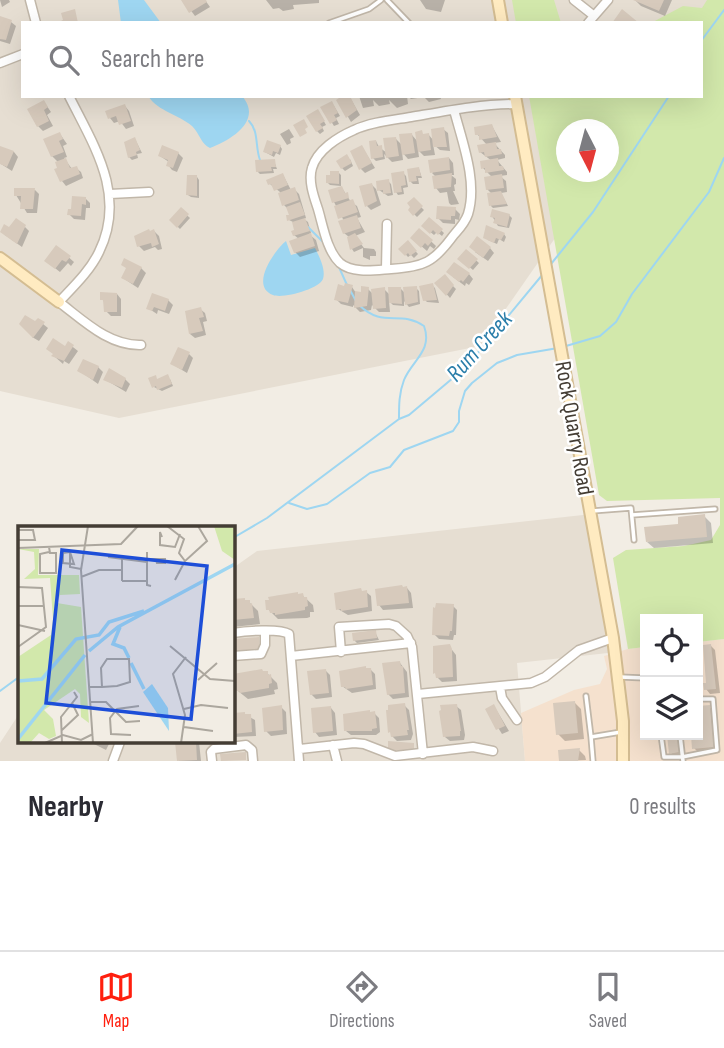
<!DOCTYPE html>
<style>
:root{--surface:#fff;--page:#f7f7f7;--text:#2b2b33;--muted:#7c7c81;--line:#e1e1e2;--accent:#ff1f0e}
body{margin:0;font-family:"Sofia Sans Condensed",sans-serif;background:var(--page);color:var(--text)}
.controls{position:absolute;right:21px;bottom:21px;display:grid;overflow:hidden;border-radius:0px;box-shadow:0 7px 28px #0002}
.controls button{width:63px;height:63px;display:grid;place-items:center;padding:0;border:0;border-bottom:2px solid var(--line);background:var(--surface);color:var(--text);font:35px sans-serif}
.compass{position:absolute;left:556px;top:119px;width:63px;height:63px;border-radius:50%;background:var(--surface);box-shadow:0 7px 28px #0002;rotate:174deg}
.list{margin:0;padding:0;list-style:none}
h2{display:flex;justify-content:space-between;align-items:center;height:91px;margin:0;padding:0 28px;font-size:30px}
h2 small{font-size:23px;font-weight:400;color:var(--muted)}
.icon{flex:none;width:38px;height:38px;fill:none;stroke:currentColor;stroke-width:2;stroke-linecap:round;stroke-linejoin:round}
.map{position:relative;flex:none;width:724px;height:761px;overflow:hidden}
.search{position:absolute;background:var(--surface);box-shadow:0 7px 28px #0002;left:21px;right:21px;top:21px;height:77px;display:flex;align-items:center;gap:18px;box-sizing:border-box;padding:0 24px;border-radius:0px;color:var(--muted);font-size:26px}
.sheet{height:189px;background:var(--surface)}
nav{display:flex;justify-content:space-around;align-items:center;box-sizing:border-box;height:98px;border-top:2px solid var(--line);background:var(--surface);font-size:19px;color:var(--muted)}
nav a{display:grid;justify-items:center;gap:4px}
nav .on{color:var(--accent)}
.map>svg:first-child{display:block}
.residential{fill:#e6ded2}
.commercial{fill:#f5e1ce}
.green{fill:#d2e8ab;fill-rule:evenodd}
.water{fill:#9ed6f1}
.shadow{fill:#0003}
.lines{fill:none;stroke-linecap:round;stroke-linejoin:round}
.stream{stroke:#9ed6f1;stroke-width:2}
.building{fill:#d7cabc}
.lane-casing{stroke:#c1b7a9;stroke-width:7}
.street-casing{stroke:#c1b7a9;stroke-width:11}
.secondary-casing{stroke:#d4bd92;stroke-width:14}
.lane{stroke:#fff;stroke-width:3.5}
.street{stroke:#fff;stroke-width:8}
.secondary{stroke:#ffebc1;stroke-width:10}
.labels{text-anchor:middle;stroke-width:5;stroke-linejoin:round;paint-order:stroke}
.street-label{font-size:23px;fill:#443d34;stroke:#fff}
.water-label{font-size:24px;font-style:italic;fill:#2a7eaa;stroke:#fff}
.inset-river{fill:none;stroke:#9ed6f1;stroke-width:3.5}
.inset-road{fill:none;stroke:#aca79e;stroke-width:2}
.view{fill:#1d4ed8;fill-opacity:0.15;stroke:#1d4ed8;stroke-width:3.5}
.inset-edge{fill:none;stroke:#443d34;stroke-width:3.5}
</style>
<div class="map">
<svg width="724" height="761" viewBox="0 0 724 761">
<rect width="100%" height="100%" fill="#f2ede4"/>
<path class="residential" d="M 0,0 L 720,0 L 701,23 L 23,23 L 23,96 L 653,96 L 608,130 L 566,130 L 566,172 L 601,172 L 480,346 L 119,418 L 0,391 Z
M 592,514 L 617,652 L 517,663 L 525,761 L 0,761 L 0,743 L 19,714 L 19,742 L 233,742 L 233,568 L 257,551 Z"/>
<path class="commercial" d="M 724,639 L 724,761 L 525,761 L 521,713 L 574,690 L 600,684 L 607,669 L 604,656 L 628,649 L 645,647 L 645,735 L 698,735 L 698,642 Z"/>
<path class="green" d="M 512,0 L 554,0 L 561,23 L 516,23 Z
M 707,0 L 724,0 L 724,639 L 698,642 L 698,619 L 645,619 L 645,647 L 628,649 L 613,558 L 626,550 L 684,546 L 711,540 L 720,525 L 720,498 L 607,501 L 599,495 L 529,96 L 701,96 L 701,23 L 651,23 L 683,6 L 702,8 ZM 566,130 L 608,130 L 608,172 L 566,172 Z"/>
<path class="water" d="M 118,0 L 144,0 L 161,23 L 121,23 Z
M 148,96 L 242,96 C 263,120 232,140 210,148 C 201,144 200,134 192,126 C 178,114 159,112 148,96 Z
M 286,241 L 291,255 L 315,248 C 319,256 326,269 323,279 C 319,289 283,299 273,295 C 249,286 275,250 286,241 Z"/>
<path class="shadow" d="M 0,0 L 9,0 L 10,2 L 2,7 Z
M 183,0 L 205,0 L 210,7 L 195,16 Z
M 266,0 L 319,0 L 319,3 L 293,5 L 294,9 L 283,11 L 279,8 L 273,9 Z
M 420,0 L 445,0 L 441,12 L 426,9 Z
M 635,0 L 672,0 L 665,16 L 641,6 Z
M 0,18 L 11,22 L 16,26 L 10,44 L 0,41 Z
M 349,96 L 360,115 L 351,122 L 338,100 Z
M 359,96 L 407,96 L 408,104 L 397,108 L 389,100 L 390,104 L 379,106 L 373,100 L 374,106 L 363,108 Z
M 408,96 L 440,96 L 441,99 L 429,102 L 424,97 L 411,99 Z
M 44,102 L 51,112 L 47,115 L 53,126 L 43,131 L 38,126 Z
M 125,106 L 129,111 L 134,126 L 126,129 L 120,121 L 114,123 L 110,118 Z
M 334,106 L 340,116 L 336,118 L 339,124 L 334,126 L 323,108 Z
M 320,114 L 326,125 L 322,127 L 324,131 L 320,134 L 317,131 Z
M 492,126 L 501,142 L 494,143 L 505,155 L 505,158 L 497,160 L 507,172 L 507,175 L 500,176 L 506,181 L 507,192 L 501,193 L 508,206 L 493,208 L 491,206 L 492,194 L 487,189 L 492,177 L 483,168 L 492,161 L 480,152 L 487,145 L 477,134 Z
M 289,129 L 294,137 L 290,139 L 291,143 L 287,145 L 280,134 Z
M 443,129 L 448,133 L 450,151 L 440,150 L 433,144 L 435,155 L 424,156 L 418,150 L 419,157 L 408,159 L 402,152 L 403,160 L 392,162 L 384,154 L 385,159 L 376,161 L 373,158 L 376,141 L 379,147 L 387,153 L 396,139 L 402,145 L 412,135 L 418,142 L 428,134 L 434,141 Z
M 60,134 L 67,144 L 63,146 L 67,157 L 64,158 L 72,169 L 76,168 L 81,172 L 83,178 L 66,186 L 62,181 L 59,163 L 52,156 L 45,140 Z
M 135,139 L 142,153 L 137,154 L 138,158 L 132,160 L 129,157 Z
M 280,146 L 282,149 L 280,155 L 276,153 L 274,157 L 265,152 Z
M 362,147 L 375,168 L 365,173 L 361,169 Z
M 0,148 L 14,152 L 18,157 L 12,171 L 1,164 Z
M 178,153 L 183,158 L 177,172 L 172,170 L 168,165 L 169,162 L 160,156 Z
M 449,158 L 453,163 L 454,175 L 451,175 L 456,179 L 456,184 L 454,185 L 455,191 L 453,191 L 459,204 L 451,205 L 449,203 L 447,192 L 440,193 L 436,188 L 436,177 L 432,173 Z
M 350,159 L 353,166 L 345,171 L 342,168 Z
M 274,161 L 277,169 L 273,169 L 274,173 L 260,174 L 257,171 Z
M 419,169 L 422,178 L 418,178 L 419,184 L 413,184 L 410,181 Z
M 338,172 L 341,175 L 341,186 L 330,185 L 328,183 Z
M 403,173 L 406,176 L 408,187 L 403,188 L 404,194 L 398,195 L 396,192 Z
M 283,175 L 291,190 L 294,189 L 299,194 L 306,218 L 304,219 L 308,222 L 311,233 L 309,234 L 316,240 L 319,251 L 300,257 L 295,252 L 299,239 L 294,235 L 296,231 L 293,222 L 289,220 L 291,216 L 289,210 L 284,205 L 280,192 L 270,184 Z
M 197,177 L 199,180 L 199,198 L 191,197 L 188,195 Z
M 388,181 L 391,184 L 393,195 L 388,196 L 379,190 Z
M 372,185 L 376,189 L 381,205 L 371,210 L 367,206 Z
M 342,188 L 351,202 L 357,206 L 361,217 L 357,218 L 365,232 L 355,236 L 364,248 L 374,249 L 376,252 L 376,256 L 370,256 L 370,260 L 363,257 L 363,248 L 354,252 L 352,249 L 349,237 L 344,233 L 344,221 L 334,202 Z
M 35,190 L 39,194 L 37,213 L 27,213 L 16,195 Z
M 86,199 L 90,203 L 90,208 L 86,208 L 85,220 L 74,219 L 69,214 Z
M 414,200 L 424,210 L 417,217 L 410,210 Z
M 455,209 L 460,214 L 459,220 L 455,219 L 455,224 L 443,223 L 438,218 Z
M 181,210 L 190,218 L 180,229 L 171,220 Z
M 509,215 L 512,218 L 509,228 L 498,226 L 492,216 Z
M 429,219 L 444,233 L 442,236 L 437,232 L 434,235 L 423,226 Z
M 25,227 L 29,231 L 22,247 L 5,235 L 9,230 Z
M 419,230 L 436,246 L 434,249 L 430,246 L 427,251 L 412,238 Z
M 154,231 L 159,236 L 162,249 L 158,250 L 155,247 L 144,251 L 139,246 Z
M 504,234 L 506,237 L 504,242 L 499,239 L 497,244 L 488,240 Z
M 408,243 L 418,254 L 414,258 L 411,255 L 408,257 L 401,249 Z
M 57,247 L 74,262 L 71,266 L 68,263 L 60,272 L 51,265 Z
M 490,248 L 494,253 L 488,261 L 475,252 Z
M 466,251 L 479,263 L 473,270 L 460,259 Z
M 141,268 L 146,273 L 138,288 L 123,278 Z
M 469,274 L 473,279 L 469,285 L 466,283 L 465,286 L 453,277 Z
M 444,277 L 456,289 L 450,298 L 437,283 Z
M 432,285 L 435,288 L 439,303 L 427,302 L 425,300 Z
M 352,287 L 356,293 L 362,293 L 368,289 L 373,294 L 384,289 L 390,295 L 400,288 L 406,294 L 416,288 L 419,291 L 420,304 L 409,307 L 404,301 L 404,306 L 393,305 L 389,301 L 390,312 L 379,312 L 372,305 L 371,310 L 360,312 L 353,305 L 353,307 L 341,304 L 336,299 Z
M 117,294 L 121,299 L 121,316 L 111,316 L 106,311 L 105,303 L 102,299 Z
M 168,300 L 173,305 L 169,314 L 158,310 L 157,314 L 148,308 Z
M 200,309 L 205,313 L 207,321 L 203,322 L 206,335 L 195,338 L 190,334 Z
M 36,324 L 43,324 L 48,328 L 39,341 L 32,337 Z
M 69,344 L 78,351 L 69,364 L 64,361 L 63,364 L 54,356 Z
M 189,354 L 193,358 L 187,373 L 172,364 Z
M 98,367 L 103,372 L 98,384 L 80,371 Z
M 125,379 L 130,384 L 126,392 L 106,380 Z
M 170,379 L 173,386 L 162,391 L 154,387 L 158,380 Z
M 704,516 L 711,523 L 713,543 L 654,548 L 647,542 Z
M 407,588 L 411,593 L 413,608 L 383,610 L 379,605 Z
M 363,592 L 366,592 L 371,596 L 372,611 L 348,615 L 338,609 Z
M 302,595 L 313,605 L 314,612 L 310,612 L 310,617 L 307,618 L 278,619 L 268,609 L 275,596 Z
M 244,600 L 249,602 L 258,611 L 260,624 L 233,627 L 233,601 Z
M 453,606 L 457,610 L 456,635 L 454,635 L 453,640 L 439,639 L 434,634 Z
M 375,632 L 379,640 L 357,643 L 354,640 Z
M 449,646 L 456,655 L 457,681 L 442,682 L 437,677 Z
M 711,646 L 715,650 L 720,693 L 710,694 L 706,689 L 708,685 Z
M 400,663 L 407,672 L 409,697 L 393,699 L 388,694 Z
M 370,669 L 375,674 L 376,689 L 352,693 L 342,686 Z
M 262,671 L 267,673 L 277,683 L 278,689 L 274,690 L 275,694 L 248,699 L 233,687 L 233,676 Z
M 326,671 L 330,675 L 332,697 L 316,699 L 311,694 Z
M 575,703 L 581,709 L 584,739 L 565,741 L 558,734 Z
M 404,705 L 409,710 L 413,734 L 411,740 L 397,741 L 392,736 Z
M 456,706 L 461,710 L 465,735 L 464,740 L 450,741 L 445,737 Z
M 494,706 L 509,731 L 502,734 L 487,710 Z
M 281,707 L 286,712 L 287,734 L 271,736 L 266,731 Z
M 709,707 L 716,713 L 719,753 L 700,754 L 694,748 L 692,735 L 698,735 L 698,708 Z
M 331,708 L 335,713 L 337,735 L 319,737 L 315,732 Z
M 374,713 L 379,718 L 380,732 L 376,735 L 351,735 L 346,731 Z
M 244,714 L 255,720 L 256,736 L 233,737 L 233,715 Z
M 669,735 L 680,735 L 682,757 L 675,757 L 671,753 Z
M 90,742 L 110,742 L 106,750 Z
M 177,742 L 199,742 L 201,761 L 179,761 Z
M 579,750 L 585,756 L 586,760 L 561,761 L 560,751 Z"/>
<g class="lines">
<path class="stream" d="M 701,41 L 724,10
M 249,121 C 259,131 255,147 260,160
M 308,227 L 324,243
M 551,264 L 593,212 L 669,96
M 338,265 L 347,285
M 350,290 L 356,301
M 359,305 C 384,329 399,309 424,326 C 433,351 412,360 404,380 C 399,393 399,405 399,418
M 566,346 L 600,336 L 616,322 L 632,294 L 709,192 L 724,158
M 289,503 L 307,509 L 327,504 L 370,473 L 390,467 L 404,450 L 453,431 L 459,422 L 459,411 L 465,391 L 472,383 L 497,363 L 517,355 L 558,348
M 233,538 L 267,518 L 399,419 L 409,415 L 466,367 L 543,274
M 0,691 L 19,677"/>
</g>
<path class="building" d="M 181,0 L 206,0 L 207,2 L 189,13 Z
M 633,0 L 664,0 L 659,11 Z
M 75,9 L 78,23 L 57,23 L 63,20 L 61,13 Z
M 622,9 L 639,23 L 612,23 Z
M 0,16 L 12,20 L 6,40 L 0,39 Z
M 342,96 L 350,96 L 357,110 L 346,118 L 336,100 Z
M 44,100 L 48,107 L 44,110 L 49,121 L 37,127 L 27,109 Z
M 332,101 L 338,113 L 334,115 L 337,120 L 330,124 L 320,107 Z
M 125,104 L 131,121 L 119,125 L 116,116 L 108,119 L 105,111 Z
M 318,109 L 325,121 L 320,124 L 323,128 L 316,132 L 306,116 Z
M 304,119 L 308,127 L 305,129 L 307,133 L 300,137 L 293,125 Z
M 492,124 L 497,137 L 479,140 L 479,135 L 475,135 L 474,127 Z
M 444,127 L 447,147 L 433,147 L 431,129 Z
M 422,130 L 423,134 L 429,133 L 431,150 L 418,152 L 415,132 Z
M 60,132 L 63,139 L 59,141 L 64,152 L 51,157 L 43,139 Z
M 412,133 L 415,153 L 402,155 L 399,134 Z
M 135,137 L 140,150 L 136,152 L 137,155 L 128,158 L 124,142 Z
M 396,137 L 399,156 L 386,158 L 383,138 Z
M 267,140 L 281,145 L 278,153 L 273,151 L 272,155 L 263,152 Z
M 376,140 L 377,146 L 382,145 L 383,157 L 371,159 L 369,141 Z
M 496,142 L 497,149 L 501,149 L 502,154 L 485,157 L 484,152 L 479,153 L 477,145 Z
M 162,145 L 179,152 L 173,168 L 166,166 L 168,160 L 158,156 Z
M 362,145 L 372,163 L 359,170 L 350,151 Z
M 0,146 L 14,151 L 7,167 L 0,164 Z
M 347,154 L 352,163 L 341,169 L 336,161 Z
M 449,157 L 450,170 L 430,173 L 428,160 Z
M 66,158 L 70,168 L 77,166 L 80,174 L 60,182 L 54,169 L 57,168 L 55,162 Z
M 498,158 L 499,166 L 503,166 L 504,170 L 485,173 L 485,168 L 481,169 L 480,161 Z
M 275,159 L 276,167 L 271,167 L 272,171 L 256,172 L 255,160 Z
M 419,167 L 421,176 L 416,176 L 417,181 L 409,182 L 407,169 Z
M 330,171 L 339,171 L 339,184 L 326,183 L 326,175 L 330,175 Z
M 404,171 L 406,185 L 401,186 L 402,192 L 394,193 L 391,173 Z
M 283,173 L 288,185 L 274,191 L 271,184 L 268,185 L 266,180 Z
M 452,173 L 451,187 L 434,189 L 432,176 Z
M 502,174 L 504,188 L 486,190 L 484,177 Z
M 187,175 L 197,175 L 197,196 L 186,195 Z
M 389,179 L 391,193 L 383,194 L 383,190 L 377,191 L 376,181 Z
M 372,183 L 377,201 L 365,207 L 359,186 Z
M 342,186 L 345,193 L 348,192 L 349,198 L 332,203 L 328,190 Z
M 295,187 L 299,200 L 282,206 L 278,193 Z
M 14,188 L 35,188 L 33,209 L 20,209 L 21,196 L 14,196 Z
M 501,191 L 507,204 L 489,206 L 487,193 Z
M 72,196 L 86,197 L 86,205 L 82,204 L 81,216 L 67,215 L 68,209 L 71,209 Z
M 414,197 L 423,206 L 413,216 L 408,210 L 410,207 L 407,203 Z
M 353,199 L 358,212 L 338,219 L 334,206 Z
M 300,202 L 305,215 L 287,221 L 286,215 L 289,215 L 286,207 Z
M 437,206 L 456,207 L 455,216 L 451,216 L 451,220 L 436,219 Z
M 181,207 L 189,214 L 177,228 L 169,220 Z
M 492,209 L 510,214 L 507,227 L 493,223 L 495,218 L 490,217 Z
M 357,215 L 361,228 L 343,234 L 338,221 Z
M 429,217 L 443,229 L 438,235 L 433,230 L 430,234 L 421,226 Z
M 16,218 L 26,225 L 17,244 L 0,232 L 4,224 L 9,227 Z
M 305,218 L 310,231 L 293,236 L 291,231 L 294,230 L 292,222 Z
M 486,225 L 505,233 L 501,240 L 496,238 L 494,243 L 483,238 Z
M 419,228 L 433,240 L 428,246 L 425,243 L 421,248 L 410,238 Z
M 149,229 L 150,231 L 154,229 L 159,244 L 152,247 L 151,243 L 137,247 L 134,236 Z
M 311,233 L 315,246 L 294,253 L 289,241 Z
M 355,233 L 363,244 L 350,250 L 347,237 Z
M 477,236 L 491,247 L 483,258 L 469,247 Z
M 408,240 L 417,251 L 410,256 L 408,253 L 405,256 L 398,249 Z
M 56,245 L 71,256 L 66,262 L 62,260 L 55,269 L 44,261 Z
M 466,249 L 478,259 L 469,269 L 457,259 Z
M 124,258 L 142,267 L 133,284 L 121,278 L 126,268 L 121,265 Z
M 454,262 L 470,273 L 463,282 L 461,280 L 459,282 L 446,272 Z
M 445,274 L 454,285 L 446,296 L 434,283 Z
M 345,283 L 353,285 L 348,303 L 334,300 L 338,284 L 344,286 Z
M 433,283 L 437,300 L 423,301 L 419,286 Z
M 361,286 L 369,287 L 367,306 L 354,308 L 355,291 L 361,292 Z
M 417,286 L 418,302 L 405,305 L 403,287 Z
M 385,287 L 386,308 L 373,309 L 371,289 Z
M 388,287 L 401,287 L 402,304 L 389,303 Z
M 100,292 L 117,293 L 117,312 L 104,312 L 103,300 L 100,300 Z
M 152,293 L 169,299 L 165,311 L 154,307 L 152,311 L 146,309 Z
M 201,307 L 204,317 L 199,318 L 203,331 L 189,334 L 185,311 Z
M 25,315 L 35,321 L 38,318 L 45,322 L 33,338 L 19,324 Z
M 53,338 L 65,346 L 68,341 L 74,345 L 64,361 L 51,356 L 53,354 L 46,349 Z
M 178,347 L 190,352 L 182,370 L 170,364 Z
M 83,359 L 99,366 L 93,380 L 77,371 Z
M 109,368 L 126,378 L 122,388 L 103,380 Z
M 168,374 L 172,384 L 157,390 L 156,386 L 152,388 L 148,378 L 156,375 L 157,379 Z
M 705,514 L 707,537 L 646,542 L 644,527 L 678,524 L 678,517 Z
M 402,585 L 403,587 L 407,586 L 409,603 L 377,606 L 375,589 Z
M 361,588 L 362,591 L 367,590 L 368,607 L 341,611 L 341,609 L 336,610 L 334,593 Z
M 298,592 L 298,594 L 303,593 L 304,597 L 307,597 L 308,606 L 305,607 L 305,610 L 275,615 L 275,613 L 270,613 L 269,610 L 266,610 L 265,600 L 269,600 L 268,597 Z
M 245,598 L 245,600 L 250,600 L 250,604 L 252,603 L 254,618 L 233,620 L 233,599 Z
M 436,603 L 454,604 L 452,631 L 450,631 L 449,636 L 432,635 L 433,607 L 435,608 Z
M 376,630 L 377,638 L 353,641 L 352,633 Z
M 259,637 L 260,651 L 234,654 L 233,639 Z
M 450,644 L 452,649 L 453,677 L 436,678 L 435,673 L 433,674 L 433,646 Z
M 711,644 L 716,689 L 704,690 L 703,683 L 706,683 L 703,645 Z
M 400,661 L 401,666 L 403,666 L 405,693 L 387,695 L 382,663 Z
M 366,666 L 366,668 L 371,668 L 373,685 L 346,689 L 345,687 L 341,687 L 339,671 Z
M 262,669 L 263,671 L 268,671 L 268,675 L 271,674 L 272,683 L 269,684 L 269,688 L 240,693 L 239,691 L 235,691 L 233,674 Z
M 326,669 L 329,693 L 310,695 L 307,671 Z
M 575,701 L 578,733 L 556,735 L 553,703 Z
M 405,703 L 409,730 L 407,730 L 408,735 L 391,737 L 390,732 L 388,733 L 386,710 L 388,710 L 388,705 Z
M 457,704 L 461,731 L 460,731 L 460,736 L 443,737 L 439,711 L 441,710 L 440,705 Z
M 494,704 L 505,726 L 496,730 L 485,709 Z
M 282,705 L 283,730 L 264,732 L 262,708 Z
M 710,705 L 714,747 L 692,749 L 691,735 L 698,735 L 698,706 Z
M 331,706 L 333,731 L 313,733 L 311,708 Z
M 370,710 L 370,712 L 375,711 L 377,728 L 372,729 L 372,731 L 344,731 L 343,714 Z
M 245,712 L 245,714 L 251,714 L 252,732 L 233,734 L 233,713 Z
M 667,735 L 677,735 L 679,752 L 669,754 Z
M 388,741 L 414,743 L 414,751 L 388,750 Z
M 175,742 L 196,742 L 197,760 L 177,761 Z
M 580,748 L 578,761 L 559,761 L 558,750 Z
M 246,752 L 246,760 L 221,761 L 220,754 Z"/>
<g class="lines">
<g class="lane-casing">
<path id="lane" d="M 387,0 L 409,23
M 329,23 L 369,9 L 381,0
M 592,511 L 631,508 L 634,540
M 632,515 L 715,509
M 620,677 L 645,678
M 586,696 L 591,737 L 621,732
M 661,735 L 664,757 L 682,757 L 717,750 L 713,699 L 698,699
M 680,735 L 683,761
M 591,737 L 593,761"/>
</g>
<g class="street-casing">
<path id="street" d="M 30,0 L 36,23
M 574,0 L 593,15
M 588,23 L 608,0
M 0,63 L 23,54
M 69,96 C 94,146 127,195 99,252 C 90,271 73,287 59,302 C 84,321 109,346 141,345
M 454,110 C 462,141 478,182 468,214 C 465,223 459,229 453,236 C 434,262 424,267 391,269 C 376,270 353,274 340,263 C 327,251 323,226 318,209 C 314,197 308,181 312,168 C 317,150 338,137 354,130 C 371,122 393,120 411,117 C 446,111 481,104 517,104
M 110,194 L 149,192
M 386,269 L 387,224
M 233,633 C 246,631 279,628 289,634 L 299,761
M 341,652 L 339,627 L 389,624 L 396,626 L 407,636 L 412,647 L 423,754
M 233,656 L 261,654 L 265,645 L 265,633
M 291,656 L 411,643
M 500,687 L 502,698 L 517,720
M 418,694 L 531,683 L 545,677 L 579,650 L 613,638
M 333,745 L 337,761
M 300,749 L 354,743 L 364,744 L 395,756 L 473,747 L 493,751
M 113,761 L 120,742
M 212,761 L 211,752 L 214,749 L 246,745 L 252,750 L 253,761"/>
</g>
<g class="secondary-casing">
<path id="secondary" d="M 498,0 L 502,23
M 515,96 L 613,638 L 623,721 L 623,761
M 0,258 L 59,302"/>
</g>
<use href="#lane" class="lane"/>
<use href="#street" class="street"/>
<use href="#secondary" class="secondary"/>
</g>
<g class="labels">
<g class="street-label">
<text transform="translate(575 428) rotate(80)" y="8">Rock Quarry Road</text>
</g>
<g class="water-label">
<text transform="translate(479 346) rotate(-48)" y="8">Rum Creek</text>
</g>
</g>
<g transform="translate(18 526)">
<rect width="217" height="217" fill="#f2ede4"/>
<path d="M 196,0 L 217,0 L 217,34 L 204,25 ZM 0,23 L 21,23 L 20,49 L 61,49 L 62,68 L 42,69 L 39,77 L 63,81 L 71,197 L 63,191 L 62,168 L 57,163 L 26,184 L 35,193 L 38,210 L 31,213 L 21,207 L 12,217 L 0,217 L 0,131 L 33,109 L 35,93 L 32,52 L 6,53 L 17,43 L 16,26 Z" fill="#d2e8ab"/>
<path d="M 134,158 L 150,182 L 151,205 L 125,166 Z" fill="#9ed6f1"/>
<path class="inset-river" d="M 102,101 L 95,118 L 106,122 L 111,132M 71,125 L 100,101 L 217,38M 113,137 L 126,163M 0,155 L 24,153 L 58,113 L 81,109 L 91,96 L 126,85M 0,213 L 67,129"/>
<path class="inset-road" d="M 70,0 L 63,44 L 75,217M 149,0 L 166,13 L 161,27 L 167,35M 0,4 L 15,4 L 17,14 L 0,14M 144,11 L 142,6 L 142,19 L 157,21 L 162,8M 31,21 L 32,27 L 38,27 L 38,47 L 22,47 L 22,28 L 31,26M 0,22 L 103,18 L 120,0M 52,25 L 52,41 L 63,43M 52,26 L 56,38 L 45,37 L 45,27 ZM 129,26 L 129,59 L 133,60M 90,31 L 129,36M 104,32 L 104,55M 129,33 L 147,33 L 147,37 L 139,37 L 138,33M 159,50 L 157,54 L 167,35 L 189,15 L 180,0M 63,51 L 81,44 L 104,44M 104,55 L 129,55M 0,61 L 24,62 L 28,101 L 0,121M 0,80 L 26,80M 0,99 L 27,105M 152,120 L 192,153 L 217,155M 180,154 L 199,137M 72,161 L 84,161 L 99,160 L 112,156 L 111,133 L 89,133 L 83,142 L 84,161M 73,176 L 88,176 L 108,196 L 122,195M 166,183 L 183,179 L 210,182M 166,201 L 195,205M 44,204 L 60,189 L 54,177M 113,209 L 93,208 L 92,192 L 99,183 L 121,180M 27,217 L 45,209 L 63,214 L 75,208M 44,217 L 43,191 L 59,171 L 56,166M 163,217 L 167,189 L 155,148 L 168,131"/>
<path class="view" d="M 44,24 L 189,40 L 173,193 L 28,177 Z"/>
<rect width="217" height="217" class="inset-edge"/>
</g>
</svg>
<div class="controls">
<button><svg class="icon" aria-label="locate" viewBox="0 0 24 24"><circle cx="12" cy="12" r="6"/><path d="M12 2v4M12 18v4M2 12h4M18 12h4"/></svg></button>
<button><svg class="icon" aria-label="layers" viewBox="0 0 24 24"><path d="M12 4l9 5-9 5-9-5zM3 14l9 5 9-5"/></svg></button>
</div>
<svg class="compass" viewBox="-18 -18 36 36"><path d="M0-13l5 13h-10z" fill="#e53935"/><path d="M0 13l5-13h-10z" fill="#7c7c81"/></svg>
<div class="search"><svg class="icon" aria-label="search" viewBox="0 0 24 24"><circle cx="10" cy="10" r="6"/><path d="M15 15l6 6"/></svg>Search here</div>
</div>
<section class="sheet">
<h2>Nearby<small>0 results</small></h2>
<ul class="list">
</ul>
</section>
<nav>
<a class="on"><svg class="icon" aria-label="map" viewBox="0 0 24 24"><path d="M3 6l6-2 6 2 6-2v14l-6 2-6-2-6 2zM9 4v14M15 6v14"/></svg>Map</a>
<a><svg class="icon" aria-label="directions" viewBox="0 0 24 24"><path d="M12 3l9 9-9 9-9-9zM9 14v-3h6M13 9l2 2-2 2"/></svg>Directions</a>
<a><svg class="icon" aria-label="saved" viewBox="0 0 24 24"><path d="M7 4h10v16l-5-4-5 4z"/></svg>Saved</a>
</nav>
